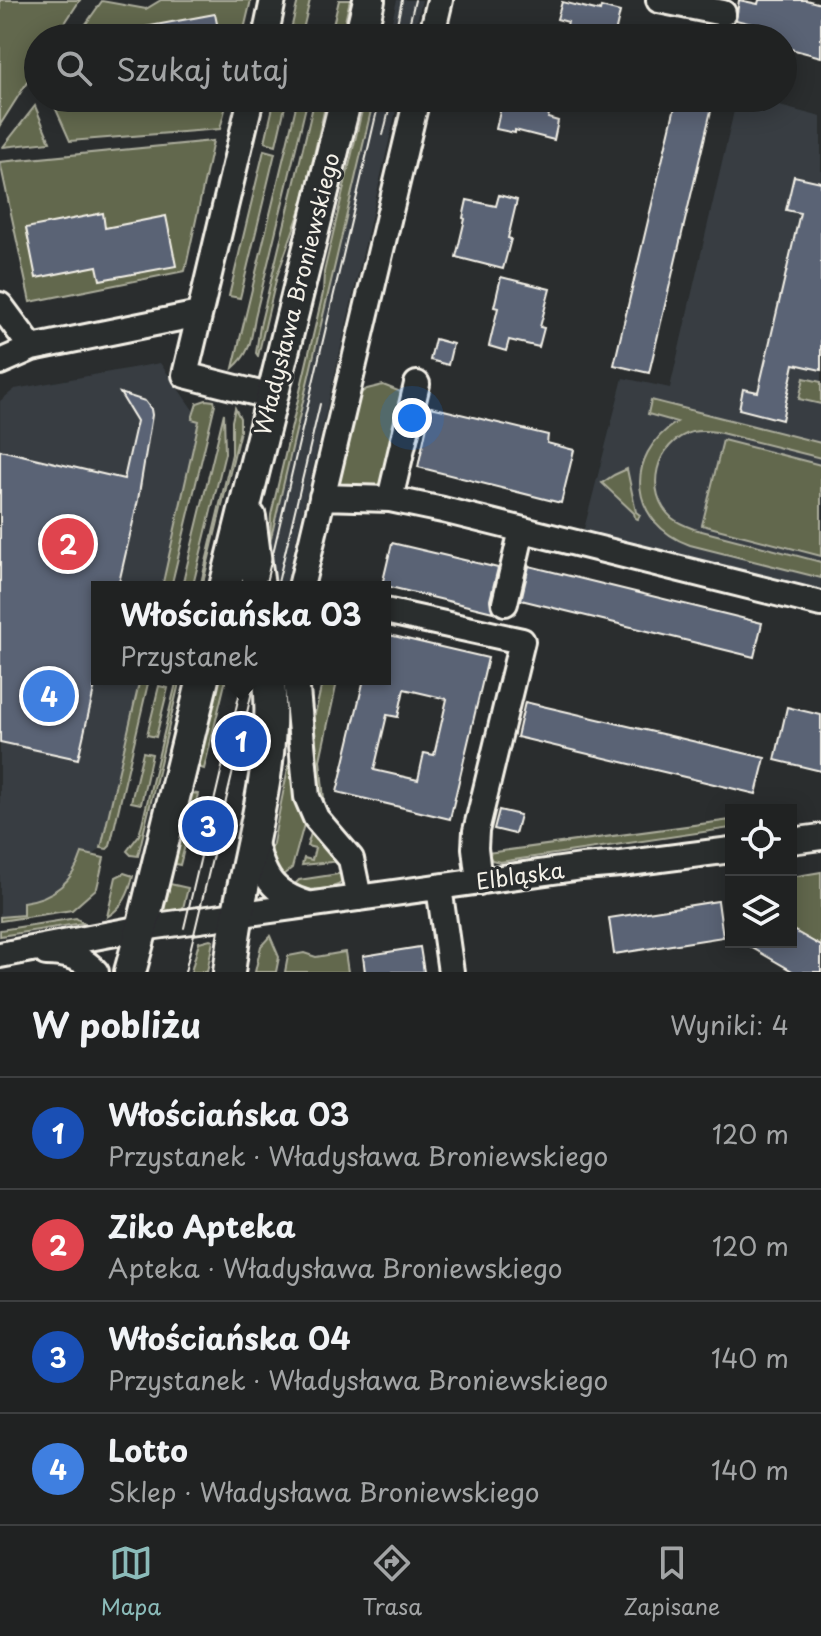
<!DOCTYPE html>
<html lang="pl">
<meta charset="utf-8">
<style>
:root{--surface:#202222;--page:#2d2f2f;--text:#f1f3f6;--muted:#a2a4a5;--line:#3d3f40;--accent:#8bbbb9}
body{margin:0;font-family:"Playpen Sans",sans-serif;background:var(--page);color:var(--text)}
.controls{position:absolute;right:24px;bottom:24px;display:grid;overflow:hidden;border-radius:0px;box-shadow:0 4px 20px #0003}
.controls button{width:72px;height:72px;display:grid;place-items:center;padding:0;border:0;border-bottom:2px solid var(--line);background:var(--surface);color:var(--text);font:40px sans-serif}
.you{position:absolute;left:412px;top:418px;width:28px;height:28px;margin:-20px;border:6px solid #fff;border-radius:50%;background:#1a73e8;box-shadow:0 0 0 12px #1a73e833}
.badge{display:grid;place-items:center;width:52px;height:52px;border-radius:50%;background:var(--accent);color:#fff;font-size:26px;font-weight:700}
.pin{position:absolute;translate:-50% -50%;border:4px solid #fff;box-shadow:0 2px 8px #0006}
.popup{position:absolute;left:91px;top:581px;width:300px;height:104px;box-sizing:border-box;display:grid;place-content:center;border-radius:0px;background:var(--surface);filter:drop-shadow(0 2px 6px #0005);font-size:26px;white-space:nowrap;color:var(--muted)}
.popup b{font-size:30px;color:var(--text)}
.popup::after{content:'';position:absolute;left:50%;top:100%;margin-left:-16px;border:16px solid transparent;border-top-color:var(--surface)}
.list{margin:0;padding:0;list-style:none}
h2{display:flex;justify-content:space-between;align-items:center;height:104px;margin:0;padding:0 32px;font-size:34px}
h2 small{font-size:26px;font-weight:400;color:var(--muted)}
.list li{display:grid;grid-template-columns:52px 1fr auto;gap:24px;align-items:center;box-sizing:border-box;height:112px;padding:0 32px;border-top:2px solid var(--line)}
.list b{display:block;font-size:30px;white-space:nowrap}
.list p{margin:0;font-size:26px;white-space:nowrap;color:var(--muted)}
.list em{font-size:26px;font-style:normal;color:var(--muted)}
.icon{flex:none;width:44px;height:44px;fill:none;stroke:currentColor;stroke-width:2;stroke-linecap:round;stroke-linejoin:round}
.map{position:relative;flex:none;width:821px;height:972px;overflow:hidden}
.search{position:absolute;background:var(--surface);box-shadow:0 4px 20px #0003;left:24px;right:24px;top:24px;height:88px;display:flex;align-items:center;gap:20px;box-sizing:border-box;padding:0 28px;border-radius:44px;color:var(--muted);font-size:30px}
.sheet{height:552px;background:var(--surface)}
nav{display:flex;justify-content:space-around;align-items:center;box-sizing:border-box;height:112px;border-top:2px solid var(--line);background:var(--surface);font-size:22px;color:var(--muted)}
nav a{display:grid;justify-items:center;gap:4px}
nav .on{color:var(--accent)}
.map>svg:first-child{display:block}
.built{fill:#383e43}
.green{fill:#62684e;stroke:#abac9b;stroke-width:2}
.building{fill:#5a6475;stroke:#f4f1e8;stroke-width:2;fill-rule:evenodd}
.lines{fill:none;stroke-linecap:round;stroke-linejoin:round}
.minor-casing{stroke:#f4f1e8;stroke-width:30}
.major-casing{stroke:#f4f1e8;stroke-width:36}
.minor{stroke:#2a2d2e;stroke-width:24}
.major{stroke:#2a2d2e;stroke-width:30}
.tram{stroke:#f4f1e8;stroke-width:2}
.labels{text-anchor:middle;stroke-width:6;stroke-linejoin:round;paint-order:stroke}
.street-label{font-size:22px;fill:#f4f1e8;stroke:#2a2d2e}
</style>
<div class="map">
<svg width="821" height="972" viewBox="0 0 821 972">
<rect width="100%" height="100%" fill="#2a2d2e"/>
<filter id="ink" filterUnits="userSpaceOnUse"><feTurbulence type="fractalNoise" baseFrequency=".0125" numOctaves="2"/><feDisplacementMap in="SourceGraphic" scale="16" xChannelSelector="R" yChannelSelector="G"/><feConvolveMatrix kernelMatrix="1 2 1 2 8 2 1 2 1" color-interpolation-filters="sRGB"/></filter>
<g filter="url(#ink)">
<path class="built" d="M 397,0 L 422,0 L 413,38 L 388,38 Z
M 374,98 L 399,98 L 285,587 L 274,587 L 268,550 Z
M 737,98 L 749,98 L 821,117 L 821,589 L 582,537 L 623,378 L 670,388 Z
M 160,363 L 200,420 L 162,587 L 97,587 L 97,679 L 140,679 L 101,848 L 62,886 L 21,914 L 0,916 L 0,401 L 15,389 Z"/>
<path class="green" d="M 0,0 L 80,0 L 55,38 L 38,38 L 38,65 L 0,125 Z
M 161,0 L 251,0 L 242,38 L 76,38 L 102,1 L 146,9 Z
M 298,0 L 310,0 L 301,38 L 289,38 Z
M 339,0 L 350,0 L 341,38 L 330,38 Z
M 51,98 L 228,98 L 220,129 L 70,141 Z
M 275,98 L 287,98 L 276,145 L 265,142 Z
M 298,98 L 308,98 L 255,317 C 251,340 251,352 233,368 Z
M 315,98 L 327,98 L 303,203 L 277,276 L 258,356 L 256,353 L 260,326 Z
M 365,98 L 374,98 L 270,542 L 271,515 L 323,293 L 324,272 Z
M 35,106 L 50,142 L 3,147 Z
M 213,141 L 185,271 L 30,302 L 0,162 Z
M 264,150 L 275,153 L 240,298 L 229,296 Z
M 804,378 L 821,382 L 821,404 L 799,399 Z
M 383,385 L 401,392 L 405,398 L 382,489 L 365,493 L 336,485 L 359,394 L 367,389 Z
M 206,400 L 214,401 L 215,404 L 171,587 L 162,587 L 199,421 L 192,419 L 197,403 Z
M 651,400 L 821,443 L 821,458 L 717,432 C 709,431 701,430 692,432 C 656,442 643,492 672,518 C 678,523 686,526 694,529 L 821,562 L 821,578 L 690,545 C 629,523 623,456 677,422 L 648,414 Z
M 235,408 L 240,418 L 240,431 L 202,587 L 200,587 L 232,454 L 232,421 Z
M 224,413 L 225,453 L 193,585 L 183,582 Z
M 723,440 L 821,465 L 821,556 L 702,525 Z
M 627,469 L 636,512 L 640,515 L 638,519 L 635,518 L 634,513 L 602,483 L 614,475 Z
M 140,679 L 149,679 L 110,846 L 107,849 L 101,848 Z
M 177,679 L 180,679 L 138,856 L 131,855 L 127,851 L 139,835 L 141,828 Z
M 219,679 L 226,679 L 204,769 L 198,767 Z
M 323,679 L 337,682 L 320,760 L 324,799 L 320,807 L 308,712 L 315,714 Z
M 159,686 L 168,688 L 156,737 L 147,735 Z
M 143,752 L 152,754 L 141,804 L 131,802 Z
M 290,758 L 296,760 L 306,817 L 292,868 L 279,878 L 270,858 Z
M 192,793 L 198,794 L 180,865 L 175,864 Z
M 731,820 L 731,828 L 500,862 L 492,860 L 487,853 Z
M 312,830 L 341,861 L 302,865 L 304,858 L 312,860 L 315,848 L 307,846 Z
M 82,853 L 104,858 L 97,888 L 72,910 L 0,921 L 0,917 L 23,915 L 23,902 C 53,898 73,882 82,853 Z
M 821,872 L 821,946 L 791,929 L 791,877 Z
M 124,873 L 133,876 C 129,894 123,907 107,917 L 116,877 Z
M 345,873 C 343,879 344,881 338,885 C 327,890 302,891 291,888 L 299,880 Z
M 170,884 L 188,888 L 181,916 L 162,919 Z
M 76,918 L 83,923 L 0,936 L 0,930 Z
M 270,936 L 279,957 L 276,972 L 255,972 L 261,946 Z
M 210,939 L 213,941 L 207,972 L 191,972 L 199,942 Z
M 345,952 L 348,972 L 285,972 L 288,956 L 304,953 L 316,957 Z"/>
<path class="building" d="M 739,0 L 758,4 L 759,0 L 806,0 L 821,4 L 821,57 L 783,47 L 783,38 L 750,38 L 752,24 L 736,20 Z
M 562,2 L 600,11 L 601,7 L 620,12 L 614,38 L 564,38 L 568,22 L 557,19 Z
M 215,14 L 220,38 L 135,38 L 134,29 Z
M 503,98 L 553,98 L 548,118 L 558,121 L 554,140 L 515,130 L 515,133 L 496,129 Z
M 677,98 L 714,98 L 649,373 L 614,365 Z
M 794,176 L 821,182 L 821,370 L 794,364 L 782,420 L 739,409 L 743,389 L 758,392 L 800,213 L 786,210 Z
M 499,195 L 517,200 L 508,238 L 511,239 L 503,269 L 456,257 L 465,219 L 463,218 L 467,200 L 496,206 Z
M 103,213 L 105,228 L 166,216 L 176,266 L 100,280 L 97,266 L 36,278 L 26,228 Z
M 501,277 L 550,289 L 540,327 L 544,328 L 539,347 L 509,340 L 506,351 L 489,346 L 498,308 L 494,307 Z
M 435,339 L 453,344 L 448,365 L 430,360 Z
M 120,393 L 145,401 L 151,409 L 152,415 L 138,500 L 118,587 L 97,587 L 97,677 L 78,759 L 0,742 L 0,450 L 124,479 L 137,421 Z
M 431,407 L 548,435 L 547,443 L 574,450 L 561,503 L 418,467 Z
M 392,543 L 498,568 L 490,600 L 491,607 L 493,612 L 382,585 Z
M 529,566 L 762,623 L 754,657 L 521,600 Z
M 385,634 L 488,658 L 450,819 L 337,792 L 364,679 L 385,679 ZM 404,689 L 447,699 L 434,755 L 424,753 L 418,780 L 374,770 L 387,715 L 398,717 Z
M 525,702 L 765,758 L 756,794 L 517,737 Z
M 787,707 L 821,715 L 821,771 L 775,760 Z
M 499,810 L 520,815 L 515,834 L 494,829 Z
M 718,901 L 723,937 L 614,954 L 609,918 Z
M 791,929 L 821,946 L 821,972 L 794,972 L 742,942 L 791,942 Z
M 420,947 L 424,972 L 365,972 L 363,956 Z"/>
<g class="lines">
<g class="minor-casing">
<path id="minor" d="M 659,0 L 723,13
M 265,38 L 273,0
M 431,38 L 440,0
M 251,98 L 185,375 L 272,397
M 0,305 L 32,348
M 0,362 L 32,348 L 199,314
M 322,497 L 390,499 L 443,510 L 821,604
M 390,499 L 417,384
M 301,587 L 417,98
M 505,603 L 522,530
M 385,611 L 522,641 L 476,831 L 475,848 L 479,882
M 296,679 L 307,797 L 316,818 L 351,859 L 359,898
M 254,840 C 263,876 271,893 308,904
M 791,841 L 821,837
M 439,887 L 451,972
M 46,953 C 65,953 83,957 96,972
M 0,955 L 142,928 L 582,867 L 621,864 L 731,850"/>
</g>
<g class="major-casing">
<path id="major" d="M 360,38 L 369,0
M 250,517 L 259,587
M 225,587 L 346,98
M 130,972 L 142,928 L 203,679
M 229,972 C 233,946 236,919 242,893 C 256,822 276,752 269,679"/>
</g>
<use href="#minor" class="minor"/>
<use href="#major" class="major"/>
<path class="tram" d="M 394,38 L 402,0
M 406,38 L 415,0
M 383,135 L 392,98
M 265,587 L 380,98
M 277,587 L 320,404
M 184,928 L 243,679
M 185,972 L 255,679"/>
</g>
</g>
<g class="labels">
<g class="street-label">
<text transform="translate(297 294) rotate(-76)" y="8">Władysława Broniewskiego</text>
<text transform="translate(520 876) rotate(-8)" y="8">Elbląska</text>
</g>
</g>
</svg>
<div class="controls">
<button><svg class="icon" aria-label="locate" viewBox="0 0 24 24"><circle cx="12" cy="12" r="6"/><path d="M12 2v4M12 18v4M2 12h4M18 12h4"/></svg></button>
<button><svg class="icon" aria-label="layers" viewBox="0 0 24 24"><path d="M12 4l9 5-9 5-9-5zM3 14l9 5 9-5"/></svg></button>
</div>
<div class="you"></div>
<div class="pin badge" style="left:241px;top:741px;background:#1a4fb4">1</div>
<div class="popup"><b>Włościańska 03</b>Przystanek</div>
<div class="pin badge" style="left:68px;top:544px;background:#e0444e">2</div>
<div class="pin badge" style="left:208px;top:826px;background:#1a4fb4">3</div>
<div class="pin badge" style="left:49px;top:696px;background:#3f7fe0">4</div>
<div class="search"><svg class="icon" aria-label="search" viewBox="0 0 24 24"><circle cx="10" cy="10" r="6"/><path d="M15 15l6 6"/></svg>Szukaj tutaj</div>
</div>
<section class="sheet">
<h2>W pobliżu<small>Wyniki: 4</small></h2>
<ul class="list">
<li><span class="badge" style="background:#1a4fb4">1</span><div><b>Włościańska 03</b><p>Przystanek · Władysława Broniewskiego</p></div><em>120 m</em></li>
<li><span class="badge" style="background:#e0444e">2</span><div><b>Ziko Apteka</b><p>Apteka · Władysława Broniewskiego</p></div><em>120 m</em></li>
<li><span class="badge" style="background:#1a4fb4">3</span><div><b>Włościańska 04</b><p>Przystanek · Władysława Broniewskiego</p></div><em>140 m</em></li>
<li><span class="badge" style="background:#3f7fe0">4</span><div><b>Lotto</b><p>Sklep · Władysława Broniewskiego</p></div><em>140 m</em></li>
</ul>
</section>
<nav>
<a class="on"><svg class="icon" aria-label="map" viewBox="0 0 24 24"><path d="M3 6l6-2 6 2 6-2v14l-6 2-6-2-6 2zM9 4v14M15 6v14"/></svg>Mapa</a>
<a><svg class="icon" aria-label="directions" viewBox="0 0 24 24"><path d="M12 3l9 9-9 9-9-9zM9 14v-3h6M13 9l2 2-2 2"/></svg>Trasa</a>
<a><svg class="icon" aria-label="saved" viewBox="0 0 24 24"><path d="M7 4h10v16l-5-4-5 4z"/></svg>Zapisane</a>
</nav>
